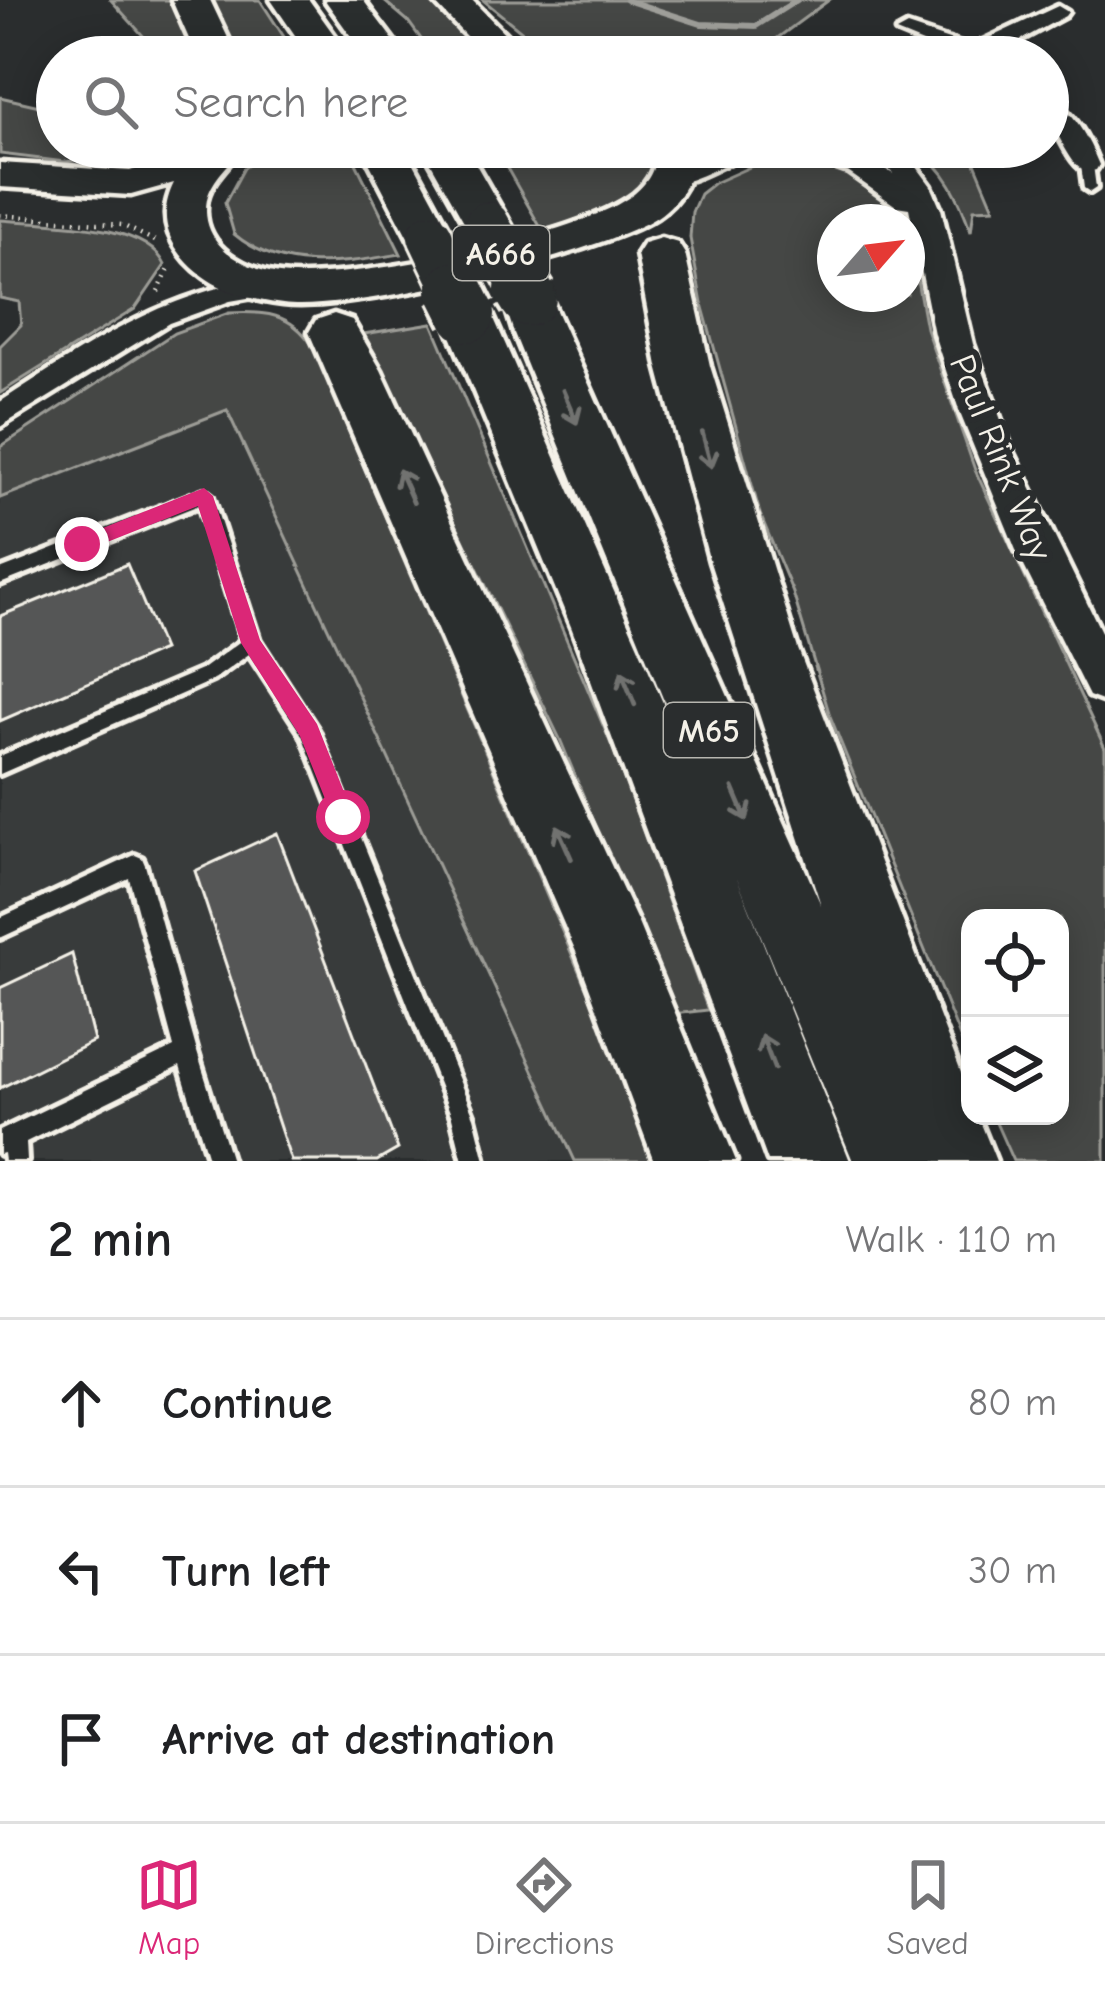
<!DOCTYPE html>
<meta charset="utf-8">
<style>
:root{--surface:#fff;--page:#f6f6f6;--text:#202124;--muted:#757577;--line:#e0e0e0;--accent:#db2777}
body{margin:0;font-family:"Comic Neue",sans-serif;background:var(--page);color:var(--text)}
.controls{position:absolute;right:36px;bottom:36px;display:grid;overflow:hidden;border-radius:24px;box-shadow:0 6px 30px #0003}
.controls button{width:108px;height:108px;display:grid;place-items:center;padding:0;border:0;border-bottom:3px solid var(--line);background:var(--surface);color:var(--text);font:60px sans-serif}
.compass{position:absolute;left:817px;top:204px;width:108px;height:108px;border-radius:50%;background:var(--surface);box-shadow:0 6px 30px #0003;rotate:62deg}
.stop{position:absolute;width:36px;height:36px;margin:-27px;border:9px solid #db2777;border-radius:50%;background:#fff}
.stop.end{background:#db2777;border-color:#fff;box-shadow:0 3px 12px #0008}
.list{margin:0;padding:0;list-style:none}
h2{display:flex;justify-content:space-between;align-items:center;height:156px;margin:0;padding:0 48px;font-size:51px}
h2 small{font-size:39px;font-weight:400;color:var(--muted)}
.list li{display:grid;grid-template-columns:78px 1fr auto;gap:36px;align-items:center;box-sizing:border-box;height:168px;padding:0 48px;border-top:3px solid var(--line)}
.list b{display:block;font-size:45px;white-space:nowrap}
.list em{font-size:39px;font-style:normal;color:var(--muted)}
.icon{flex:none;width:66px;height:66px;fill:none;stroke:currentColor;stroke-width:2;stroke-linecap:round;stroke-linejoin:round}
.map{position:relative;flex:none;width:1105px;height:1161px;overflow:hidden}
.search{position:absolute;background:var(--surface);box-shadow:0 6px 30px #0003;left:36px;right:36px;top:36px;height:132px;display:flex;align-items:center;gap:30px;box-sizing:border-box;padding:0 42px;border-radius:66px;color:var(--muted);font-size:45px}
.sheet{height:660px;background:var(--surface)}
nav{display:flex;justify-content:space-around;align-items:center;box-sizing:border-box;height:168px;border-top:3px solid var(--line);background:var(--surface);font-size:33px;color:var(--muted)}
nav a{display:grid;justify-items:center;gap:6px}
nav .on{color:var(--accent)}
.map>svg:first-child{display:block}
.built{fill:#373a3a}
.green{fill:#444645;stroke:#9c9c96;stroke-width:3}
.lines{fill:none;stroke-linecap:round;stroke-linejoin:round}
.stream{stroke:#9f9f9a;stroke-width:6}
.building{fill:#555756;stroke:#f4f1e8;stroke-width:3}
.service-casing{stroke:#f4f1e8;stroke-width:10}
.minor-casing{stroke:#f4f1e8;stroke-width:9}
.tertiary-casing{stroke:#f4f1e8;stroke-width:9}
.trunk-casing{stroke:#f4f1e8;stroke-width:9}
.motorway-casing{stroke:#f4f1e8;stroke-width:9}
.path{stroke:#f4f1e8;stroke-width:4.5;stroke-dasharray:1.5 6;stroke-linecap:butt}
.service{fill:#2a2d2e;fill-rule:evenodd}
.minor{fill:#2a2d2e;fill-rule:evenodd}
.tertiary{fill:#2a2d2e;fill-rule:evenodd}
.trunk{fill:#2a2d2e;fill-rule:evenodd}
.motorway{fill:#2a2d2e;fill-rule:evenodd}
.motorway-bridge-far1-casing{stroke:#f4f1e8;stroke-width:50;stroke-linecap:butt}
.motorway-bridge-casing{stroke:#f4f1e8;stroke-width:64;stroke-linecap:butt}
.motorway-bridge-far1{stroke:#2a2d2e;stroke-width:44}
.motorway-bridge{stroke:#2a2d2e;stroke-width:56}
.oneway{stroke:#71726f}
.route{fill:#db2777}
.labels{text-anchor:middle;stroke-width:12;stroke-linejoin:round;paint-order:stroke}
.shield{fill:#2a2d2e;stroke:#b7b6b0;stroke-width:3}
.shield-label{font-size:33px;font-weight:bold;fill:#f4f1e8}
.street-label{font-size:36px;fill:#f4f1e8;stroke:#2a2d2e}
</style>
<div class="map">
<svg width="1105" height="1161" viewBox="0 0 1105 1161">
<rect width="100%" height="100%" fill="#2a2d2e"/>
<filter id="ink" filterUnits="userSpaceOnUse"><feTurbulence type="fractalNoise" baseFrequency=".00833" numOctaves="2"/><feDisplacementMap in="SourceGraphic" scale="24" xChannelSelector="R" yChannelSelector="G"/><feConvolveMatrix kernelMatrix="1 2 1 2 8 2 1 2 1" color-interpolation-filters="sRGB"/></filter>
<g filter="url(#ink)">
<path class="built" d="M 227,409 L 575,1161 L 0,1161 L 0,498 Z"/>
<path class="green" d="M 111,0 L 171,0 L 201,57 L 148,57 L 147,40 Z
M 207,0 L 260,0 L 297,57 L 236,57 Z
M 383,0 L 433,0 L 459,33 L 503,57 L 434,57 L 408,21 Z
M 483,0 L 829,0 L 768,45 L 794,57 L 572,57 L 541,47 Z
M 0,97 L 57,110 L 57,147 L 188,147 L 65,162 L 0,154 Z
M 274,147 L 348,147 L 401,254 C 343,263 283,275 234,234 L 225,203 L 244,168 Z
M 495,147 L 660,147 C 657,207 589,218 542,230 Z
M 916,147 L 970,151 L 994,208 L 974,209 L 971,232 C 959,197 947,170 916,147 Z
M 792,156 C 837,163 883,179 905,222 L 835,222 L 835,294 L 907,294 L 907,226 L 926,328 L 975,470 L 1105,748 L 1105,1161 L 1013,1161 L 993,1116 L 1060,1116 L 1060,918 L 970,918 L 970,1062 L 830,716 L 793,593 L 760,514 L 702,304 L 690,238 L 692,212 L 700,194 L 714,183 L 761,162 L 759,157 Z
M 0,220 C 43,224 145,221 165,265 L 135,309 L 0,393 L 0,346 L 21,325 L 19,302 L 0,298 Z
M 229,313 C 264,311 291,313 312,345 L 660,1161 L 575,1161 L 227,410 L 0,498 L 0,447 L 174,333 Z
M 432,323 L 614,751 L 708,1010 L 673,1014 L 560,739 L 364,334 Z"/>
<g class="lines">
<path class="stream" d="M 626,0 L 701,24 L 756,26 L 797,0"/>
</g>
<path class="building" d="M 127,564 L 163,650 L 0,721 L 0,616 Z
M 277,833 L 398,1149 L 377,1161 L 291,1161 L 195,871 Z
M 72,954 L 94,1041 L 0,1088 L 0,988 Z"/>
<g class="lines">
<g class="service-casing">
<path id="service" d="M 1087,161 L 1093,165 L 1096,188 L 1090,192 L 1084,188 L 1081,165 Z
M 204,490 L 212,496 L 259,640 L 318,731 L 474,1117 L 485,1161 L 463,1161 L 452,1117 L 302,735 L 249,654 L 213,680 L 0,774 L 0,756 L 201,670 L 242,640 L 199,505 L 0,584 L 0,570 Z
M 135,855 L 142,858 L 145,865 L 197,1052 L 231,1161 L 209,1161 L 180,1066 L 26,1142 L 27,1161 L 5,1161 L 4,1153 L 0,1154 L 0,1131 L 174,1047 L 129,878 L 0,938 L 0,918 Z"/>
</g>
<g class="minor-casing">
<path id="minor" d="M 1058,6 L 1068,12 L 1065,16 L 989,57 L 957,57 L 896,32 L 907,26 L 970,47 Z
M 1048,99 C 1074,109 1089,140 1099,165 L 1096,170 L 1087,172 C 1070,167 1061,135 1048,120 Z
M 267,278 L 280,287 L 276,293 L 230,301 L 169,323 L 0,427 L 0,402 C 86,346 164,292 267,278 Z"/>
</g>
<g class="tertiary-casing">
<path id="tertiary" d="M 705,147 L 756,147 L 752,153 C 724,161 689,189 662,182 L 657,175 Z
M 789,147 C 830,147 859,151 893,174 L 870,147 L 902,147 L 931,186 L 941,209 L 973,344 L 1011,447 L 1105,640 L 1105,702 L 1089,696 L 1016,550 L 960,413 L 934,334 L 909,208 L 896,206 L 848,172 L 793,153 Z"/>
</g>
<g class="trunk-casing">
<path id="trunk" d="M 494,32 L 535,49 L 540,57 C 517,57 491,63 476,43 L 482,36 Z
M 201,147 L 242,147 C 231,164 212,178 207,199 C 198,247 249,273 290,275 C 362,278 577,238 634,194 C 650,181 656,167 657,147 L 695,147 C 695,175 681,201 657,217 C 598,255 353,313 283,304 C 243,299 203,286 179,252 C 163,230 162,207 174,183 L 131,195 L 0,187 L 0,163 L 130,171 Z"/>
</g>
<g class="motorway-casing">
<path id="motorway" d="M 172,0 L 210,0 L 237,57 L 197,57 Z
M 271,0 L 309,0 L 350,57 L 310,57 Z
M 325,0 L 363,0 L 406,57 L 366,57 Z
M 432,0 L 472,0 L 514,43 L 508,51 L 480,51 Z
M 361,147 L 405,147 L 453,236 L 447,247 L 430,251 L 413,247 Z
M 422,147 L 466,147 L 510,224 L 503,234 L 487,239 L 471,234 Z
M 661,238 L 678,243 L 685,254 L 710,366 L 798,649 L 970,1096 L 970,1116 L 978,1116 L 996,1161 L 853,1161 L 736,875 L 850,1161 L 768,1161 L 572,629 L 442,314 L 449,302 L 467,297 L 485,302 L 492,314 L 689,762 L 514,333 L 503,298 L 511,286 L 528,281 L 545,286 L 821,905 L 710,562 L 658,366 L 637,254 L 644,243 Z
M 334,314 L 352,320 L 381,370 L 638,923 L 736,1161 L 654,1161 L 577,954 L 309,332 L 316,320 Z"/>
</g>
<path class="path" d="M 0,215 L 122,225 L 155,241
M 158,292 L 170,267"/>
<use href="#service" class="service"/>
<use href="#minor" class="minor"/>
<use href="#tertiary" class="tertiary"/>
<use href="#trunk" class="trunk"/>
<use href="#motorway" class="motorway"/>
<g class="motorway-bridge-far1-casing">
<path id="motorway-bridge-far1" d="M 487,224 L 525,293
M 430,236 L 457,293"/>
</g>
<g class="motorway-bridge-casing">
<path id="motorway-bridge" d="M 455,290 L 467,314
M 523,290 L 528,298"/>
</g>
<use href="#motorway-bridge-far1" class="motorway-bridge-far1"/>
<use href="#motorway-bridge" class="motorway-bridge"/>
</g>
<defs><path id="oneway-shaft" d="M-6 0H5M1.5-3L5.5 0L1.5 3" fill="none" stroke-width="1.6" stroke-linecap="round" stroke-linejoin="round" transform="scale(3)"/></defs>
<g class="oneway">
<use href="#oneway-shaft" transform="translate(570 407) rotate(67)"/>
<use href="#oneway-shaft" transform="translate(707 450) rotate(75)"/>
<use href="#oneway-shaft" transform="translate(406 486) rotate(-114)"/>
<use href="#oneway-shaft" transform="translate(628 688) rotate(-112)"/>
<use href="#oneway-shaft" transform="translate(740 804) rotate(67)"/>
<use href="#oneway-shaft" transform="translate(564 842) rotate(-114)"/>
<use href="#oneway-shaft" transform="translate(768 1052) rotate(-111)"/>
</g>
</g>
<path class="route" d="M 204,488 L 213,496 L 260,640 L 317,724 L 354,817 L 351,824 L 335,824 L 300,736 L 241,643 L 198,506 L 82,552 L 72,544 L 75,539 Z"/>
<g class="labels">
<g class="shield">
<rect x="453" y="226" width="96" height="54" rx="9"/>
<rect x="664" y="703" width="90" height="54" rx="9"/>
</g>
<g class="shield-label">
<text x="501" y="265">A666</text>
<text x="709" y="742">M65</text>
</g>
<g class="street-label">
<text transform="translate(1002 457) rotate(68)" y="13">Paul Rink Way</text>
</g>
</g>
</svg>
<div class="controls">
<button><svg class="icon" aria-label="locate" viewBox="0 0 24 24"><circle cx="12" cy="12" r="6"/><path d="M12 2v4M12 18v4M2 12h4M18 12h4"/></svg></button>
<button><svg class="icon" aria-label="layers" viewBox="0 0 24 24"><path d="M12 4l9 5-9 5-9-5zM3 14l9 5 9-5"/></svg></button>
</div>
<svg class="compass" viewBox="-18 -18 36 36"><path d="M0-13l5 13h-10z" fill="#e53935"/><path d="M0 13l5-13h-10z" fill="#757577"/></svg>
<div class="stop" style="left:343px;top:817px"></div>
<div class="stop end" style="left:82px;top:544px"></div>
<div class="search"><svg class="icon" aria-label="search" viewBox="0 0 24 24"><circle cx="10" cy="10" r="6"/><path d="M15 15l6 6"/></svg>Search here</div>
</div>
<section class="sheet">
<h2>2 min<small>Walk · 110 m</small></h2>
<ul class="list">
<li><svg class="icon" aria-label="ahead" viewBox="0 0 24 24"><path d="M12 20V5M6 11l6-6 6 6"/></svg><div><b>Continue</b></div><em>80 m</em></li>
<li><svg class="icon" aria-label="left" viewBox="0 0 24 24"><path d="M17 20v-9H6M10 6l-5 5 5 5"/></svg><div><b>Turn left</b></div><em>30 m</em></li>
<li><svg class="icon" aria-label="arrive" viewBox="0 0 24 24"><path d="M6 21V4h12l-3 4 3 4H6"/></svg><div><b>Arrive at destination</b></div></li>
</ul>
</section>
<nav>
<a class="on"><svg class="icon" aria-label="map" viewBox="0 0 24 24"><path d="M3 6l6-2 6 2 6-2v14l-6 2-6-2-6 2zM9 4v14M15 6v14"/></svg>Map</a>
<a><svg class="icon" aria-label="directions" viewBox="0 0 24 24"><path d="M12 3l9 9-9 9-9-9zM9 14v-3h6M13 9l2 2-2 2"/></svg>Directions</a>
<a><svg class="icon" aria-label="saved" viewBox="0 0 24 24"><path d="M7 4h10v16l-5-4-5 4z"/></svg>Saved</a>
</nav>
